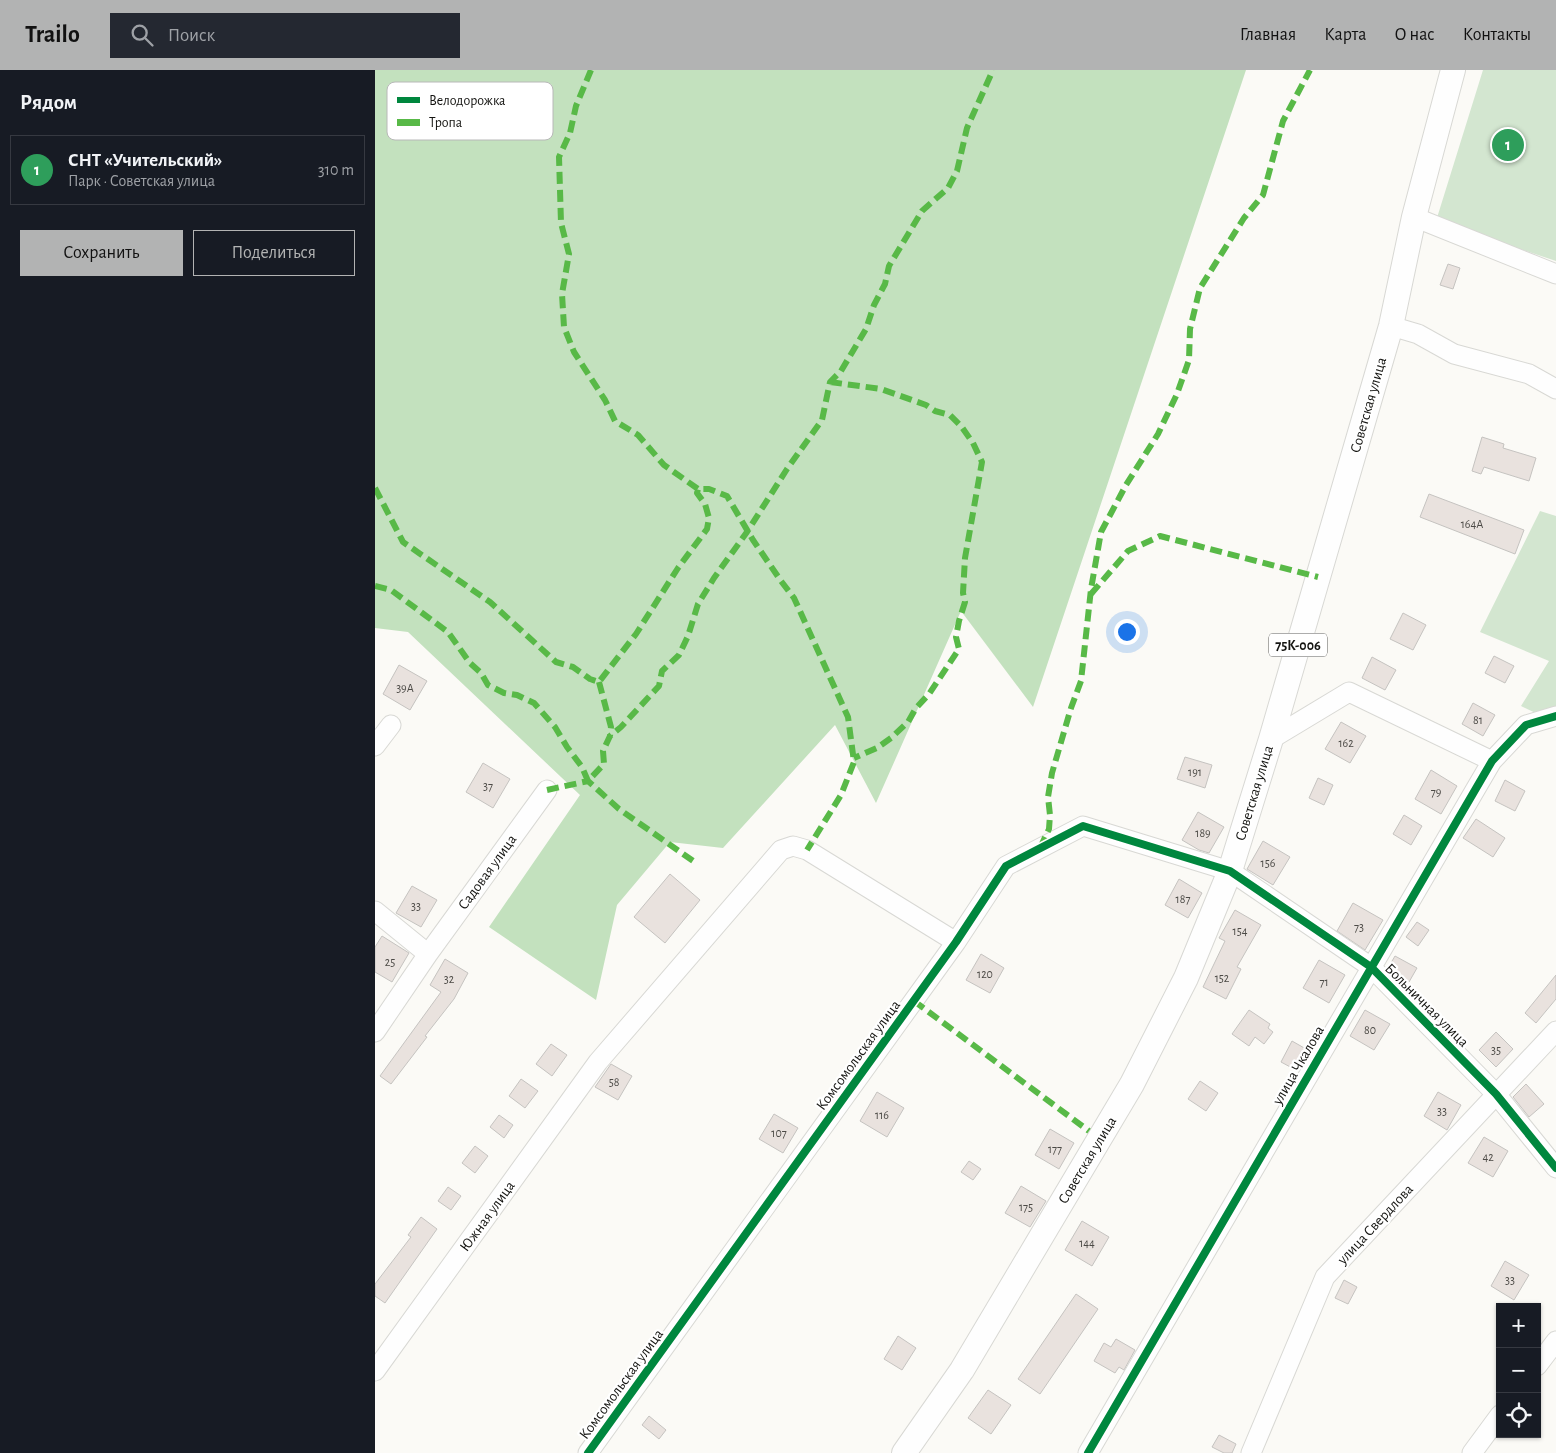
<!DOCTYPE html>
<html lang="ru">
<meta charset="utf-8">
<style>
:root{--surface:#171b24;--page:#242831;--text:#f1f3f6;--muted:#9ea1a6;--line:#363941;--accent:#b2b3b3}
body{margin:0;font-family:"Alegreya Sans",sans-serif;background:var(--page);color:var(--text)}
.controls{position:absolute;right:15px;bottom:15px;display:grid;overflow:hidden;border-radius:0px;box-shadow:0 1px 4px #0004}
.controls button{width:45px;height:45px;display:grid;place-items:center;padding:0;border:0;border-bottom:1px solid var(--line);background:var(--surface);color:var(--text);font:25px sans-serif}
.you{position:absolute;left:751px;top:561px;width:18px;height:18px;margin:-12px;border:4px solid #fff;border-radius:50%;background:#1a73e8;box-shadow:0 0 0 8px #1a73e833}
.badge{display:grid;place-items:center;width:32px;height:32px;border-radius:50%;background:var(--accent);color:#fff;font-size:16px;font-weight:700}
.pin{position:absolute;translate:-50% -50%;border:2px solid #fff;box-shadow:0 1px 5px #0006}
.list{margin:0;padding:0;list-style:none}
h2{display:flex;justify-content:space-between;align-items:center;height:65px;margin:0;padding:0 20px;font-size:21px}
h2 small{font-size:16px;font-weight:400;color:var(--muted)}
.list li{display:grid;grid-template-columns:32px 1fr auto;gap:15px;align-items:center;box-sizing:border-box;height:70px;margin:0 10px 10px;padding:0 10px;border:1px solid var(--line);border-radius:0px}
.list b{display:block;font-size:19px;white-space:nowrap}
.list p{margin:0;font-size:16px;white-space:nowrap;color:var(--muted)}
.list em{font-size:16px;font-style:normal;color:var(--muted)}
.actions{display:flex;gap:10px;padding:15px 20px}
.actions a{flex:1;padding:11px 0;border:1px solid var(--accent);border-radius:0px;text-align:center;font-size:18px;color:var(--accent)}
.actions .main{background:var(--accent);color:#111}
.icon{flex:none;width:28px;height:28px;fill:none;stroke:currentColor;stroke-width:2;stroke-linecap:round;stroke-linejoin:round}
.map{position:relative;flex:none;width:1181px;height:1383px;overflow:hidden}
header{display:flex;align-items:center;gap:30px;box-sizing:border-box;height:70px;padding:0 25px;background:var(--accent);color:#111}
header strong{font-size:24px}
nav{display:flex;gap:28px;margin-inline-start:auto;font-size:18px}
.search{width:350px;height:45px;background:var(--page);display:flex;align-items:center;gap:12px;box-sizing:border-box;padding:0 18px;border-radius:0px;color:var(--muted);font-size:19px}
main{display:flex}
aside{flex:1;background:var(--surface)}
.map>svg:first-child{display:block}
.green{fill:#d3e6d0}
.forest{fill:#c3e1be}
.building{fill:#e9e2de;stroke:#c5c3c0}
.lines{fill:none;stroke-linecap:round;stroke-linejoin:round}
.minor-casing{stroke:#d8d8d4;stroke-width:21}
.major-casing{stroke:#d8d8d4;stroke-width:26}
.minor{stroke:#fefefe;stroke-width:19}
.major{stroke:#fefefe;stroke-width:24}
.quiet{stroke:#58b947;stroke-width:6;stroke-dasharray:12 6;stroke-linecap:butt}
.cycleway-casing{stroke:#fff;stroke-width:11}
.cycleway{stroke:#00873e;stroke-width:8}
.labels{text-anchor:middle;stroke-width:4.5;stroke-linejoin:round;paint-order:stroke}
.number-label{font-size:12px;fill:#4c4a46}
.shield{fill:#fff;stroke:#5a5a58;stroke-width:1}
.shield-label{font-size:14px;font-weight:bold;fill:#141411}
.street-label{font-size:15px;fill:#141411;stroke:#fff}
.key{fill:#fff;stroke:#b8b8b8;stroke-width:1}
.key-label{font-size:14px;fill:#141411}
</style>
<header>
<strong>Trailo</strong>
<div class="search"><svg class="icon" aria-label="search" viewBox="0 0 24 24"><circle cx="10" cy="10" r="6"/><path d="M15 15l6 6"/></svg>Поиск</div>
<nav><a>Главная</a><a>Карта</a><a>О нас</a><a>Контакты</a></nav>
</header>
<main>
<aside>
<h2>Рядом<small></small></h2>
<ul class="list">
<li><span class="badge" style="background:#2e9e5b">1</span><div><b>СНТ «Учительский»</b><p>Парк · Советская улица</p></div><em>310 m</em></li>
</ul>
<div class="actions"><a class="main">Сохранить</a><a>Поделиться</a></div>
</aside>
<div class="map">
<svg width="1181" height="1383" viewBox="0 0 1181 1383">
<rect width="100%" height="100%" fill="#fbfaf6"/>
<path class="green" d="M 1108,0 L 1181,0 L 1181,191 L 1061,151 Z
M 1165,441 L 1181,446 L 1181,636 L 1167,646 L 1146,636 L 1174,591 L 1105,562 Z"/>
<path class="forest" d="M 0,0 L 871,0 L 658,637 L 586,541 L 501,733 L 460,655 L 348,778 L 295,772 L 242,835 L 221,930 L 114,857 L 205,725 L 33,562 L 0,558 Z"/>
<path class="building" d="M 1073,194 L 1085,198 L 1078,219 L 1065,215 Z
M 1107,367 L 1129,374 L 1128,378 L 1161,388 L 1154,411 L 1109,397 L 1106,404 L 1097,401 Z
M 1054,424 L 1149,460 L 1140,484 L 1045,447 Z
M 1028,543 L 1051,555 L 1038,580 L 1015,569 Z
M 1119,586 L 1139,596 L 1130,613 L 1110,603 Z
M 997,587 L 1021,600 L 1010,620 L 987,608 Z
M 24,595 L 52,611 L 35,640 L 8,624 Z
M 1098,633 L 1120,645 L 1108,666 L 1087,654 Z
M 966,652 L 991,666 L 975,693 L 950,679 Z
M 810,687 L 837,695 L 830,718 L 802,709 Z
M 108,693 L 135,709 L 118,738 L 91,722 Z
M 1056,700 L 1082,716 L 1066,744 L 1040,729 Z
M 943,708 L 958,715 L 949,735 L 934,728 Z
M 1130,710 L 1150,721 L 1140,741 L 1120,731 Z
M 823,742 L 849,757 L 834,783 L 824,780 L 807,770 Z
M 1029,745 L 1047,756 L 1036,775 L 1018,764 Z
M 1101,749 L 1130,768 L 1118,787 L 1088,768 Z
M 888,771 L 915,787 L 898,815 L 872,799 Z
M 295,804 L 325,830 L 290,873 L 259,847 Z
M 804,809 L 827,823 L 813,848 L 790,835 Z
M 37,816 L 62,830 L 46,857 L 21,843 Z
M 978,833 L 1008,850 L 990,880 L 962,861 Z
M 860,840 L 886,855 L 862,897 L 866,899 L 851,929 L 828,917 L 850,871 L 844,868 Z
M 1042,852 L 1054,860 L 1043,876 L 1031,867 Z
M 7,866 L 34,883 L 17,912 L 0,902 L 0,877 Z
M 606,884 L 629,898 L 615,923 L 591,910 Z
M 1020,886 L 1042,898 L 1034,912 L 1018,903 L 1013,898 Z
M 70,889 L 93,903 L 79,929 L 50,966 L 52,967 L 16,1014 L 5,1006 L 66,922 L 55,915 Z
M 944,890 L 970,905 L 954,933 L 928,918 Z
M 1181,905 L 1181,929 L 1161,953 L 1150,943 Z
M 874,940 L 895,954 L 893,958 L 898,962 L 889,974 L 880,967 L 874,976 L 857,964 Z
M 990,940 L 1015,954 L 999,980 L 975,966 Z
M 1121,962 L 1138,979 L 1121,997 L 1104,980 Z
M 917,971 L 931,979 L 919,999 L 906,992 Z
M 176,974 L 192,985 L 177,1006 L 161,994 Z
M 236,994 L 257,1006 L 243,1030 L 220,1017 Z
M 146,1009 L 163,1021 L 150,1038 L 134,1026 Z
M 825,1011 L 843,1023 L 831,1041 L 813,1029 Z
M 1151,1014 L 1169,1034 L 1154,1047 L 1138,1027 Z
M 502,1022 L 529,1038 L 512,1067 L 485,1051 Z
M 1063,1022 L 1086,1035 L 1072,1060 L 1049,1046 Z
M 399,1044 L 423,1058 L 408,1083 L 384,1069 Z
M 124,1045 L 138,1055 L 129,1068 L 115,1057 Z
M 675,1059 L 699,1073 L 684,1099 L 660,1085 Z
M 1109,1067 L 1133,1081 L 1118,1107 L 1093,1093 Z
M 100,1076 L 113,1086 L 100,1103 L 87,1093 Z
M 594,1091 L 606,1099 L 598,1110 L 586,1102 Z
M 646,1116 L 671,1131 L 655,1157 L 630,1143 Z
M 73,1117 L 86,1126 L 76,1140 L 63,1131 Z
M 46,1147 L 62,1159 L 10,1233 L 0,1226 L 0,1214 L 36,1167 L 33,1165 Z
M 707,1151 L 734,1167 L 717,1196 L 690,1180 Z
M 1130,1191 L 1154,1205 L 1139,1230 L 1116,1216 Z
M 969,1210 L 982,1217 L 973,1234 L 960,1228 Z
M 701,1224 L 723,1239 L 665,1324 L 643,1309 Z
M 523,1266 L 541,1278 L 527,1300 L 509,1289 Z
M 741,1269 L 760,1280 L 749,1300 L 744,1297 L 740,1303 L 719,1291 L 729,1273 L 736,1277 Z
M 613,1320 L 636,1335 L 616,1364 L 593,1348 Z
M 274,1346 L 291,1360 L 284,1369 L 267,1355 Z
M 844,1365 L 861,1374 L 857,1383 L 849,1383 L 837,1377 Z"/>
<g class="lines">
<g class="minor-casing">
<path id="minor" d="M 1039,147 L 1181,204
M 1016,256 L 1043,264 L 1079,284 L 1154,304 L 1181,319
M 896,669 L 974,622 L 1117,691
M 0,676 L 16,655
M 0,841 L 53,884
M 0,962 L 53,884 L 172,720
M 1162,1296 L 1181,1271
M 0,1301 L 223,992 L 406,780 L 418,776 L 432,780 L 581,872
M 213,1383 L 581,872 L 631,796 L 708,756 L 855,801 L 996,897 L 1121,1024 L 1181,1098
M 713,1383 L 1117,691 L 1151,655 L 1181,646
M 876,1383 L 950,1207 L 1181,961
M 1097,1383 L 1125,1345"/>
</g>
<g class="major-casing">
<path id="major" d="M 529,1383 L 587,1300 L 757,1014 L 811,908 L 855,801 L 896,669 L 1016,256 L 1039,147 L 1078,0"/>
</g>
<use href="#minor" class="minor"/>
<use href="#major" class="major"/>
<path class="quiet" d="M 216,0 L 201,36 L 195,63 L 184,87 L 186,153 L 194,184 L 187,224 L 189,257 L 199,282 L 230,330 L 240,351 L 263,365 L 289,395 L 323,419
M 455,312 L 506,319 L 551,335 L 560,341 L 575,345 L 586,356 L 598,373 L 607,392 L 590,488 L 588,523 L 590,532 L 584,551 L 581,567 L 584,579 L 554,624 L 541,638 L 533,652 L 516,668 L 502,678 L 479,688
M 0,418 L 28,472 L 115,532 L 181,592 L 198,597 L 215,609 L 224,612 L 261,564 L 303,498 L 332,459 L 334,448 L 330,434 L 322,423 L 323,419 L 334,419 L 352,426 L 378,470 L 406,511 L 419,528 L 473,647 L 479,692 L 466,725 L 432,780
M 0,516 L 16,520 L 73,562 L 95,593 L 106,603 L 113,615 L 129,623 L 142,625 L 159,633 L 180,657 L 192,677 L 207,697 L 213,711 L 229,694 L 228,681 L 235,666 L 246,657 L 284,616 L 287,601 L 304,585 L 313,566 L 323,534 L 339,508 L 372,462 L 412,399 L 447,350 L 455,312 L 466,301 L 491,259 L 499,235 L 510,214 L 514,196 L 547,141 L 573,118 L 582,101 L 592,58 L 618,0
M 716,524 L 753,481 L 785,466 L 943,507
M 224,612 L 236,657 L 235,666
M 172,720 L 213,711 L 244,739 L 321,793
M 665,778 L 674,759 L 675,745 L 673,727 L 677,703 L 696,638 L 706,611 L 716,519 L 726,462 L 751,415 L 783,364 L 802,324 L 814,290 L 815,259 L 825,218 L 869,148 L 888,125 L 908,51 L 935,0
M 539,931 L 714,1061"/>
<g class="cycleway-casing">
<path id="cycleway" d="M 213,1383 L 581,872 L 631,796 L 708,756 L 855,801 L 996,897 L 1121,1024 L 1181,1098
M 713,1383 L 1117,691 L 1151,655 L 1181,646"/>
</g>
<use href="#cycleway" class="cycleway"/>
</g>
<g class="labels">
<g class="number-label">
<text x="1097" y="458">164А</text>
<text x="30" y="622">39А</text>
<text x="1103" y="654">81</text>
<text x="971" y="677">162</text>
<text x="820" y="706">191</text>
<text x="113" y="720">37</text>
<text x="1061" y="726">79</text>
<text x="828" y="767">189</text>
<text x="893" y="797">156</text>
<text x="808" y="833">187</text>
<text x="41" y="840">33</text>
<text x="984" y="861">73</text>
<text x="865" y="865">154</text>
<text x="15" y="896">25</text>
<text x="610" y="908">120</text>
<text x="847" y="912">152</text>
<text x="74" y="913">32</text>
<text x="949" y="916">71</text>
<text x="995" y="964">80</text>
<text x="1121" y="984">35</text>
<text x="239" y="1016">58</text>
<text x="1067" y="1045">33</text>
<text x="507" y="1049">116</text>
<text x="404" y="1067">107</text>
<text x="680" y="1083">177</text>
<text x="1113" y="1091">42</text>
<text x="651" y="1141">175</text>
<text x="712" y="1177">144</text>
<text x="1135" y="1214">33</text>
</g>
<rect class="shield" x="894" y="563.5" width="58" height="23" rx="4"/>
<g class="shield-label">
<text x="923" y="580">75К-006</text>
</g>
<g class="street-label">
<text transform="translate(993 335) rotate(-74)" y="5">Советская улица</text>
<text transform="translate(879 723) rotate(-73)" y="5">Советская улица</text>
<text transform="translate(112 802) rotate(-54)" y="5">Садовая улица</text>
<text transform="translate(1052 935) rotate(45)" y="5">Больничная улица</text>
<text transform="translate(483 985) rotate(-54)" y="5">Комсомольская улица</text>
<text transform="translate(923 995) rotate(-60)" y="5">улица Чкалова</text>
<text transform="translate(712 1090) rotate(-59)" y="5">Советская улица</text>
<text transform="translate(112 1146) rotate(-54)" y="5">Южная улица</text>
<text transform="translate(1000 1154) rotate(-47)" y="5">улица Свердлова</text>
<text transform="translate(246 1314) rotate(-54)" y="5">Комсомольская улица</text>
</g>
</g>
<rect x="12" y="12" width="166" height="58" rx="8" class="key"/>
<rect x="22" y="27" width="23" height="6" fill="#00873e"/>
<rect x="22" y="49" width="23" height="7" fill="#58b947"/>
<g class="key-label">
<text x="54" y="35">Велодорожка</text>
<text x="54" y="57">Тропа</text>
</g>
</svg>
<div class="controls">
<button>+</button>
<button>−</button>
<button><svg class="icon" aria-label="locate" viewBox="0 0 24 24"><circle cx="12" cy="12" r="6"/><path d="M12 2v4M12 18v4M2 12h4M18 12h4"/></svg></button>
</div>
<div class="you"></div>
<div class="pin badge" style="left:1133px;top:75px;background:#2e9e5b">1</div>
</div>
</main>
